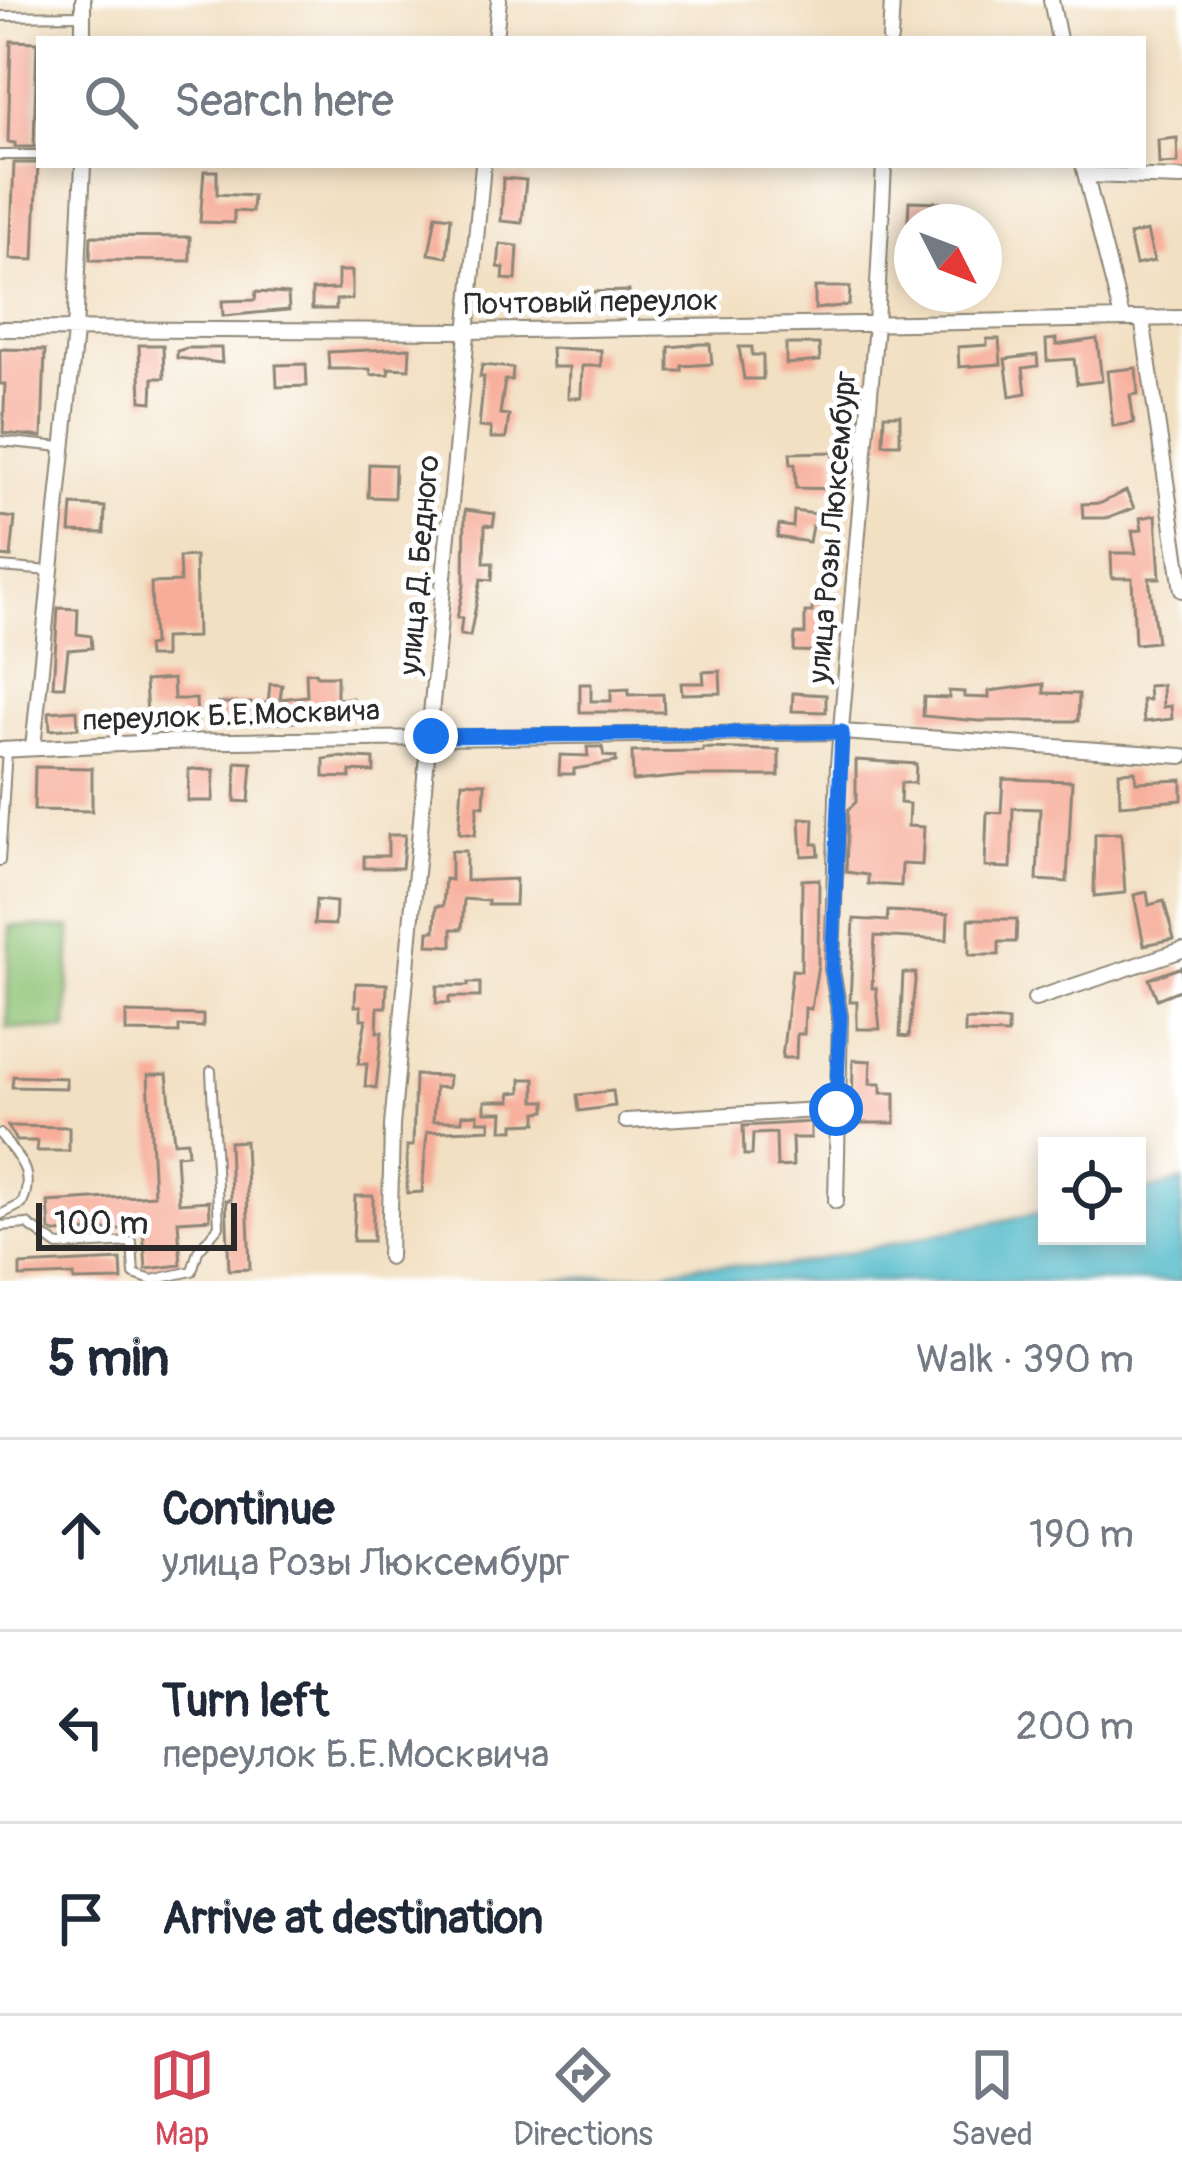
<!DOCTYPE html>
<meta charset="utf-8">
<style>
:root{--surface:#fff;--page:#f2f2f3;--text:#1f2937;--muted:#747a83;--line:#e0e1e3;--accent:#d1495b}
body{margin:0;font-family:Pangolin,sans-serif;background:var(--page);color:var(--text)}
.controls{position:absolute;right:36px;bottom:36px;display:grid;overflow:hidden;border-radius:0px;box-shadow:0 6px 18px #0003}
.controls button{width:108px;height:108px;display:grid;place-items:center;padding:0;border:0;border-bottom:3px solid var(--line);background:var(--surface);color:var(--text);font:60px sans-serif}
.compass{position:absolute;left:894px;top:204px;width:108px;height:108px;border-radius:50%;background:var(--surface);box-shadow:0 6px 18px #0003;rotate:132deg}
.scale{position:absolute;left:36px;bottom:30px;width:201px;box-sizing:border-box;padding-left:12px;border:6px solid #2b2b2b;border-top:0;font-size:33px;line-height:42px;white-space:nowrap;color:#2b2b2b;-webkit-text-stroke:9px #fff;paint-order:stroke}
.stop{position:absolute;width:36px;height:36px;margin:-27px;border:9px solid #1a73e8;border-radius:50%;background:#fff}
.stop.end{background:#1a73e8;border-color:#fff;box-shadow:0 3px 12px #0008}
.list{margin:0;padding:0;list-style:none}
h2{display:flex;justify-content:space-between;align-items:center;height:156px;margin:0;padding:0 48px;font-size:51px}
h2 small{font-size:39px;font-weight:400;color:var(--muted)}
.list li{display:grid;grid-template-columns:78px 1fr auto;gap:36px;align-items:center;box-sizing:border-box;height:192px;padding:0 48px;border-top:3px solid var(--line)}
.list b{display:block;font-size:45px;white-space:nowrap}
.list p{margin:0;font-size:39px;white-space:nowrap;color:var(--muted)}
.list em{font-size:39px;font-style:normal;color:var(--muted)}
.icon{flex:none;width:66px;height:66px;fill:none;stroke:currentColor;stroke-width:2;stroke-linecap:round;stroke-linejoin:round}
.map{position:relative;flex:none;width:1182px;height:1281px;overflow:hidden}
.search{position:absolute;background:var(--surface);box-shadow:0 6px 18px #0003;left:36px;right:36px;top:36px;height:132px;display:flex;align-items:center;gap:30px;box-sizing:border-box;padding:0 42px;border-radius:0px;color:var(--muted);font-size:45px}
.sheet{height:732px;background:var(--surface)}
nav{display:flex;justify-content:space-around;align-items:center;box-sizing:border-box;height:168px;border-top:3px solid var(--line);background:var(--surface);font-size:33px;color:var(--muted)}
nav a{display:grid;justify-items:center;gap:6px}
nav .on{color:var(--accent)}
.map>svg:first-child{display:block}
.green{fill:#8ec375;stroke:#5c7750;stroke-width:3}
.water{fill:#4bb7c7;stroke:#3b7179;stroke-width:3}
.building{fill:#f7ad9a}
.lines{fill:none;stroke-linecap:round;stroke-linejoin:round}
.lane-casing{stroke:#8e8677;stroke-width:12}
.street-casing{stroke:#8e8677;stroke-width:18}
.lane{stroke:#fff;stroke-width:8}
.street{stroke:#fff;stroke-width:14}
.route{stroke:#1a73e8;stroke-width:15}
.labels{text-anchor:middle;stroke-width:10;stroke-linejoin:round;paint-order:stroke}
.street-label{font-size:30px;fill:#2b2b2b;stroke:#fff}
</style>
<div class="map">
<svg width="1182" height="1281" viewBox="0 0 1182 1281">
<rect width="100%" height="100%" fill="#fff"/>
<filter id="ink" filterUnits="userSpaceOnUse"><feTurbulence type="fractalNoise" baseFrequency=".00833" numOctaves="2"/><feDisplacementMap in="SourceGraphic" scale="24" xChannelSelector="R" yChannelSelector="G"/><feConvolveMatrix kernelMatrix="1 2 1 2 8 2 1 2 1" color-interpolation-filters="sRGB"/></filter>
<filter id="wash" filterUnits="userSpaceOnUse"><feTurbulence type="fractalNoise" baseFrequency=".004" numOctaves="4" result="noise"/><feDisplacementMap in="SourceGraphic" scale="48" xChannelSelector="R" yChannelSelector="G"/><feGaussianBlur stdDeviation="2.7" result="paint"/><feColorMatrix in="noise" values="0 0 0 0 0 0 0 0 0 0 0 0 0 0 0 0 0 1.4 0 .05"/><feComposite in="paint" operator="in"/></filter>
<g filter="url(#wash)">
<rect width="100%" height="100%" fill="#f2e0c3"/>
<path class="green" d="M 10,926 L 71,928 L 67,1030 L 7,1028 Z"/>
<path class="water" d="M 1182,1181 L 1182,1281 L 543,1281 L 660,1273 L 699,1265 L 781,1267 L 1047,1211 L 1047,1236 L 1137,1236 L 1137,1193 Z"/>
<g id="blocks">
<path class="building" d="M 11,41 L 37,42 L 34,147 L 15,147 L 15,143 L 8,142 Z
M 1177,138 L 1178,163 L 1159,164 L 1158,140 Z
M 14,163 L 38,163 L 34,260 L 10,259 Z
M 204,171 L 217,171 L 217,194 L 253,196 L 252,212 L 234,211 L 234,223 L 200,222 Z
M 503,178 L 526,180 L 522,223 L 501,221 Z
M 909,201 L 939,202 L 938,222 L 908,222 Z
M 436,215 L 451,217 L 447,257 L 429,254 Z
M 1147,231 L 1154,261 L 1136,265 L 1129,235 Z
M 91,236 L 190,237 L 190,261 L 90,260 Z
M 500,244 L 518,246 L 516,280 L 503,279 L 504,268 L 498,267 Z
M 338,271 L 352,271 L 352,299 L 336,300 L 336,309 L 312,309 L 312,290 L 338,289 Z
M 815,287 L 850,287 L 849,305 L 815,309 Z
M 629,291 L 629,305 L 590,305 L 589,292 Z
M 256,292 L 288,294 L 289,310 L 223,316 L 222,301 L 255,300 Z
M 987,339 L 999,339 L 1001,364 L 959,367 L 958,347 L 987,345 Z
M 1056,339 L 1056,345 L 1097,339 L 1102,381 L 1077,384 L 1074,359 L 1047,361 L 1046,340 Z
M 700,344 L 710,344 L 712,364 L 682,366 L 682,371 L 669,371 L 669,347 Z
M 786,344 L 819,344 L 820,361 L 786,364 Z
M 139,345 L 163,345 L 164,378 L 153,378 L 152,402 L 141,401 Z
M 739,347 L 752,347 L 752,355 L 763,355 L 763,379 L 744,379 Z
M 187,348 L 221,348 L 222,363 L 177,358 L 177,351 Z
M 410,348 L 409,369 L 388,368 L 389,374 L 371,375 L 370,369 L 329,369 L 328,352 Z
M 551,348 L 601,350 L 601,366 L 582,366 L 581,398 L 568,398 L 569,367 L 552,367 Z
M 0,349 L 45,350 L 42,437 L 3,433 L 5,384 L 0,384 Z
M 1037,355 L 1038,366 L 1023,368 L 1026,393 L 1010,396 L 1005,359 Z
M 306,364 L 307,386 L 277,387 L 276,365 Z
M 482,365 L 513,368 L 512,380 L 505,380 L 500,414 L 509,415 L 506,438 L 491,438 L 491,428 L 479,427 L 484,377 L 480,377 Z
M 1136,368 L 1138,394 L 1130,395 L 1134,423 L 1113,426 L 1107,371 Z
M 884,415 L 900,415 L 900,444 L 883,444 Z
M 833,452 L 835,477 L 841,478 L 841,489 L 796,488 L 795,464 L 791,464 L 790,453 Z
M 369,464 L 395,465 L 394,498 L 368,497 Z
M 1126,491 L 1134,508 L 1109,518 L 1083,518 L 1082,504 L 1101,503 Z
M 72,505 L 105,507 L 104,533 L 70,532 Z
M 465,510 L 495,514 L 493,526 L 485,525 L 484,563 L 493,563 L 492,580 L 481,579 L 470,636 L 460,635 L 462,618 L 457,618 L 464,586 Z
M 794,511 L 837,517 L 836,528 L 812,526 L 809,542 L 777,537 L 779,525 L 793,527 Z
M 1156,515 L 1160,578 L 1149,578 L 1157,642 L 1135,644 L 1132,578 L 1112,578 L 1111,553 L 1136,553 L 1132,531 L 1142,530 L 1140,518 Z
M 0,516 L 15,518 L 11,557 L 0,556 Z
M 195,556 L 197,637 L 164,638 L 164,657 L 148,657 L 147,646 L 153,645 L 151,583 L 180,582 L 179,557 Z
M 813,598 L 827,598 L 830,652 L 794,651 L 795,634 L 805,634 L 805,612 L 812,612 Z
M 58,608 L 78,609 L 77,634 L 91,636 L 92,648 L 68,650 L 64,686 L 53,686 Z
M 720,671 L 721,693 L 682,694 L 681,683 L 704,683 L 703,672 Z
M 316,672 L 317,676 L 337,676 L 337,699 L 352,698 L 352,718 L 338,716 L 285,723 L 217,722 L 218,703 L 268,703 L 270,684 L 282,685 L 280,699 L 307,696 L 306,673 Z
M 173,679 L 174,699 L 196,699 L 197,721 L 179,722 L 179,713 L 147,715 L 145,681 Z
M 580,684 L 591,684 L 591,701 L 611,701 L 611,690 L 629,689 L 629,695 L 663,694 L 664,712 L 580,712 Z
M 1044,684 L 1044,693 L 1079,694 L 1078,721 L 979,721 L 923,716 L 924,697 L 949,698 L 949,691 L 964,692 L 964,697 L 989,698 L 989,691 Z
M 1162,685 L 1163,707 L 1171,706 L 1172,719 L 1144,722 L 1142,700 L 1149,700 L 1148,686 Z
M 793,693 L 826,695 L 826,712 L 792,711 Z
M 77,710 L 78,728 L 50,730 L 49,712 Z
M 587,747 L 602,747 L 604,756 L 616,757 L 616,762 L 574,769 L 574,774 L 559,774 L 560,755 L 588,756 Z
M 703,748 L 779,750 L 779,776 L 685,776 L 633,781 L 632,752 L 703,751 Z
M 337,757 L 374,759 L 374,772 L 350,771 L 350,778 L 324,777 L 324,759 Z
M 856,760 L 916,764 L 915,783 L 901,783 L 900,803 L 909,804 L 908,826 L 924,827 L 922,865 L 902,864 L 901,886 L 868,884 L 868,875 L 846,872 L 848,810 L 856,802 Z
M 236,762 L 252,763 L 249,802 L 235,801 Z
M 35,767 L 92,768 L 92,811 L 34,810 Z
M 189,769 L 214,770 L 213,801 L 188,801 Z
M 1135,771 L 1136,782 L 1182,780 L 1182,800 L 1120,805 L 1119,772 Z
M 1003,779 L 1072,781 L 1067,882 L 1037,880 L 1040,809 L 1013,808 L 1011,868 L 985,867 L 987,812 L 1001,813 Z
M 462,782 L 485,783 L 484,806 L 478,805 L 475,835 L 459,833 Z
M 800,818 L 814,819 L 813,844 L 818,844 L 819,855 L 802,856 Z
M 1121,833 L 1125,893 L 1094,896 L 1095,834 Z
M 388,835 L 405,835 L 402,868 L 364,868 L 364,856 L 388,856 Z
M 451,851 L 466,851 L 466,881 L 516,879 L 515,905 L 488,905 L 488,901 L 464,899 L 462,929 L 452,929 L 452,946 L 428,945 L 429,931 L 435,931 L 436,906 L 443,906 L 445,879 L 451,880 Z
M 819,879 L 818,965 L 811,1009 L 805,1008 L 804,1034 L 797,1034 L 796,1058 L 782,1058 L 792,970 L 801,971 L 802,880 Z
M 1147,892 L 1149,905 L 1164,901 L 1174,939 L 1144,945 L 1134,895 Z
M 316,900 L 336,902 L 335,925 L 314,924 Z
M 888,911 L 948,914 L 947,940 L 875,936 L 872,988 L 876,988 L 880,1029 L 857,1029 L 857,1002 L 850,1002 L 854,919 L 887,921 Z
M 969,919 L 1017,919 L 1016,942 L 999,942 L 999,955 L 969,955 Z
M 1182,967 L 1182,989 L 1157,999 L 1149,979 Z
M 903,973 L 916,973 L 909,1037 L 900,1036 Z
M 356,983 L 387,984 L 386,1007 L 378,1007 L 377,1032 L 382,1032 L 376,1088 L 365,1086 L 367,1064 L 358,1064 L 366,1019 L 361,1019 L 361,1006 L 355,1006 Z
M 468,983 L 480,983 L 480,997 L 449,997 L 449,1003 L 436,1003 L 437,986 L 468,986 Z
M 126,1013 L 203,1015 L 203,1027 L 179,1026 L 179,1033 L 126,1032 Z
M 965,1020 L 1008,1021 L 1008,1034 L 965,1033 Z
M 853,1060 L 871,1061 L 870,1084 L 881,1084 L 881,1093 L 895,1093 L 895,1123 L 852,1123 Z
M 167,1074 L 174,1142 L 187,1141 L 188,1154 L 176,1155 L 179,1203 L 209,1201 L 210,1219 L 178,1221 L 181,1265 L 146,1269 L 143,1228 L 55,1233 L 50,1230 L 48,1202 L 154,1195 L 148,1075 Z
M 415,1075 L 449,1076 L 448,1088 L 435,1087 L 433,1121 L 462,1121 L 462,1115 L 478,1114 L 478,1121 L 490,1121 L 490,1129 L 427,1132 L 422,1192 L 407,1193 L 407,1146 L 413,1146 Z
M 13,1076 L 66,1078 L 66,1088 L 12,1087 Z
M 521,1079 L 535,1079 L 535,1101 L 546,1101 L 546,1111 L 537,1112 L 537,1123 L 514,1124 L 514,1130 L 502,1130 L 503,1112 L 485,1112 L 485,1101 L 511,1101 L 510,1093 L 521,1092 Z
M 613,1091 L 615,1106 L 579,1111 L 577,1095 Z
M 811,1122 L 811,1138 L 792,1138 L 793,1166 L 777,1167 L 776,1133 L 753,1134 L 752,1155 L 744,1155 L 743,1126 Z
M 8,1126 L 69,1127 L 69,1151 L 37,1151 L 38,1141 L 16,1141 Z
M 245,1141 L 250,1269 L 229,1270 L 226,1200 L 231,1200 L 229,1142 Z
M 355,1196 L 373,1196 L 373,1241 L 353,1241 Z
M 121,1260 L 122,1280 L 74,1281 L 74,1275 L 20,1277 L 20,1265 Z"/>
</g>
</g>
<g filter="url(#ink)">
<use href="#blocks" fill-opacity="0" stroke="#8e8677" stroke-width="3"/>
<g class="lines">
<g class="lane-casing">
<path id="lane" d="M 0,16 L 82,15
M 0,155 L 39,155
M 0,441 L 62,447
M 0,567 L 51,571
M 0,861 L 7,749
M 0,1134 C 17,1157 36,1170 22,1204 L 0,1215
M 0,1226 L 27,1224 L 58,1246 L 132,1242 L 134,1274 L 152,1280 L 192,1271 L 198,1251 L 219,1226 L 211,1071"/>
</g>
<g class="street-casing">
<path id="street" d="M 83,0 L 83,39
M 1051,0 L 1059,39
M 495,39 L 499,0
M 890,39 L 892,0
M 1083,165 L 1122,318
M 1086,175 L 1182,178
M 1142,318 L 1182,590
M 0,329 L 468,331 L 1182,318
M 33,748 L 75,332 L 83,165
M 0,750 L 160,742 L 842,732 L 1182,756
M 1035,999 L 1182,950
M 626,1121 L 836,1109
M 836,1201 L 840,1016 L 832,970 L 838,764 L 876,324 L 884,165
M 389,1257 L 392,1126 L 483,165"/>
</g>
<use href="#lane" class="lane"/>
<use href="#street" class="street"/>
</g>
</g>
<g class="lines" filter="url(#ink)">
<path class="route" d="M 431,736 L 842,732 L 832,970 L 840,1016 L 836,1109"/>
</g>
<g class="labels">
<g class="street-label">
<text transform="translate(591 302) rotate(-1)" y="10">Почтовый переулок</text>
<text transform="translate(832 527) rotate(-85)" y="10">улица Розы Люксембург</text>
<text transform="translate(419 565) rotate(-85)" y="10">улица Д. Бедного</text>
<text transform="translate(231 715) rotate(-2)" y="10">переулок Б.Е.Москвича</text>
</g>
</g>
</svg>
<div class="controls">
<button><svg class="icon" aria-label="locate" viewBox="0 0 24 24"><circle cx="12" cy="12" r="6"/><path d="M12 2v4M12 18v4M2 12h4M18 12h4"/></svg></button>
</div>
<svg class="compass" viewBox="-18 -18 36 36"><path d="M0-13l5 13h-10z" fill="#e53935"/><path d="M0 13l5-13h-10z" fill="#747a83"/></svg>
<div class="scale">100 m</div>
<div class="stop" style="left:836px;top:1109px"></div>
<div class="stop end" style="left:431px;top:736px"></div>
<div class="search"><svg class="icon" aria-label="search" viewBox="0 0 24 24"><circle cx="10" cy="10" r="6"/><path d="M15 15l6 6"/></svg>Search here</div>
</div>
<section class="sheet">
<h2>5 min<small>Walk · 390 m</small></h2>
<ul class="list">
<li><svg class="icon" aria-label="ahead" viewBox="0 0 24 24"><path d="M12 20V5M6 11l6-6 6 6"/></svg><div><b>Continue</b><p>улица Розы Люксембург</p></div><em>190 m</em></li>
<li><svg class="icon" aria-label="left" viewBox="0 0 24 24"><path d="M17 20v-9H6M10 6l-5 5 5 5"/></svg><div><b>Turn left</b><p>переулок Б.Е.Москвича</p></div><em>200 m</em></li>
<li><svg class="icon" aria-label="arrive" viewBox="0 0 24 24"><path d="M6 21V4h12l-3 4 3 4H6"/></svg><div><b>Arrive at destination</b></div></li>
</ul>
</section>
<nav>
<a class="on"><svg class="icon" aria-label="map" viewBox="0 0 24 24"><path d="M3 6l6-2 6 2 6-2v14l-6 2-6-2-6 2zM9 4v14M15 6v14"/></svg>Map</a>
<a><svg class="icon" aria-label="directions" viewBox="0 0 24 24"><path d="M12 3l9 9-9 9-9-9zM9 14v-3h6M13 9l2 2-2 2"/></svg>Directions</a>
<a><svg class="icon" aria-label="saved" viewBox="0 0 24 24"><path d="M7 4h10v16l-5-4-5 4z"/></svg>Saved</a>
</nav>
